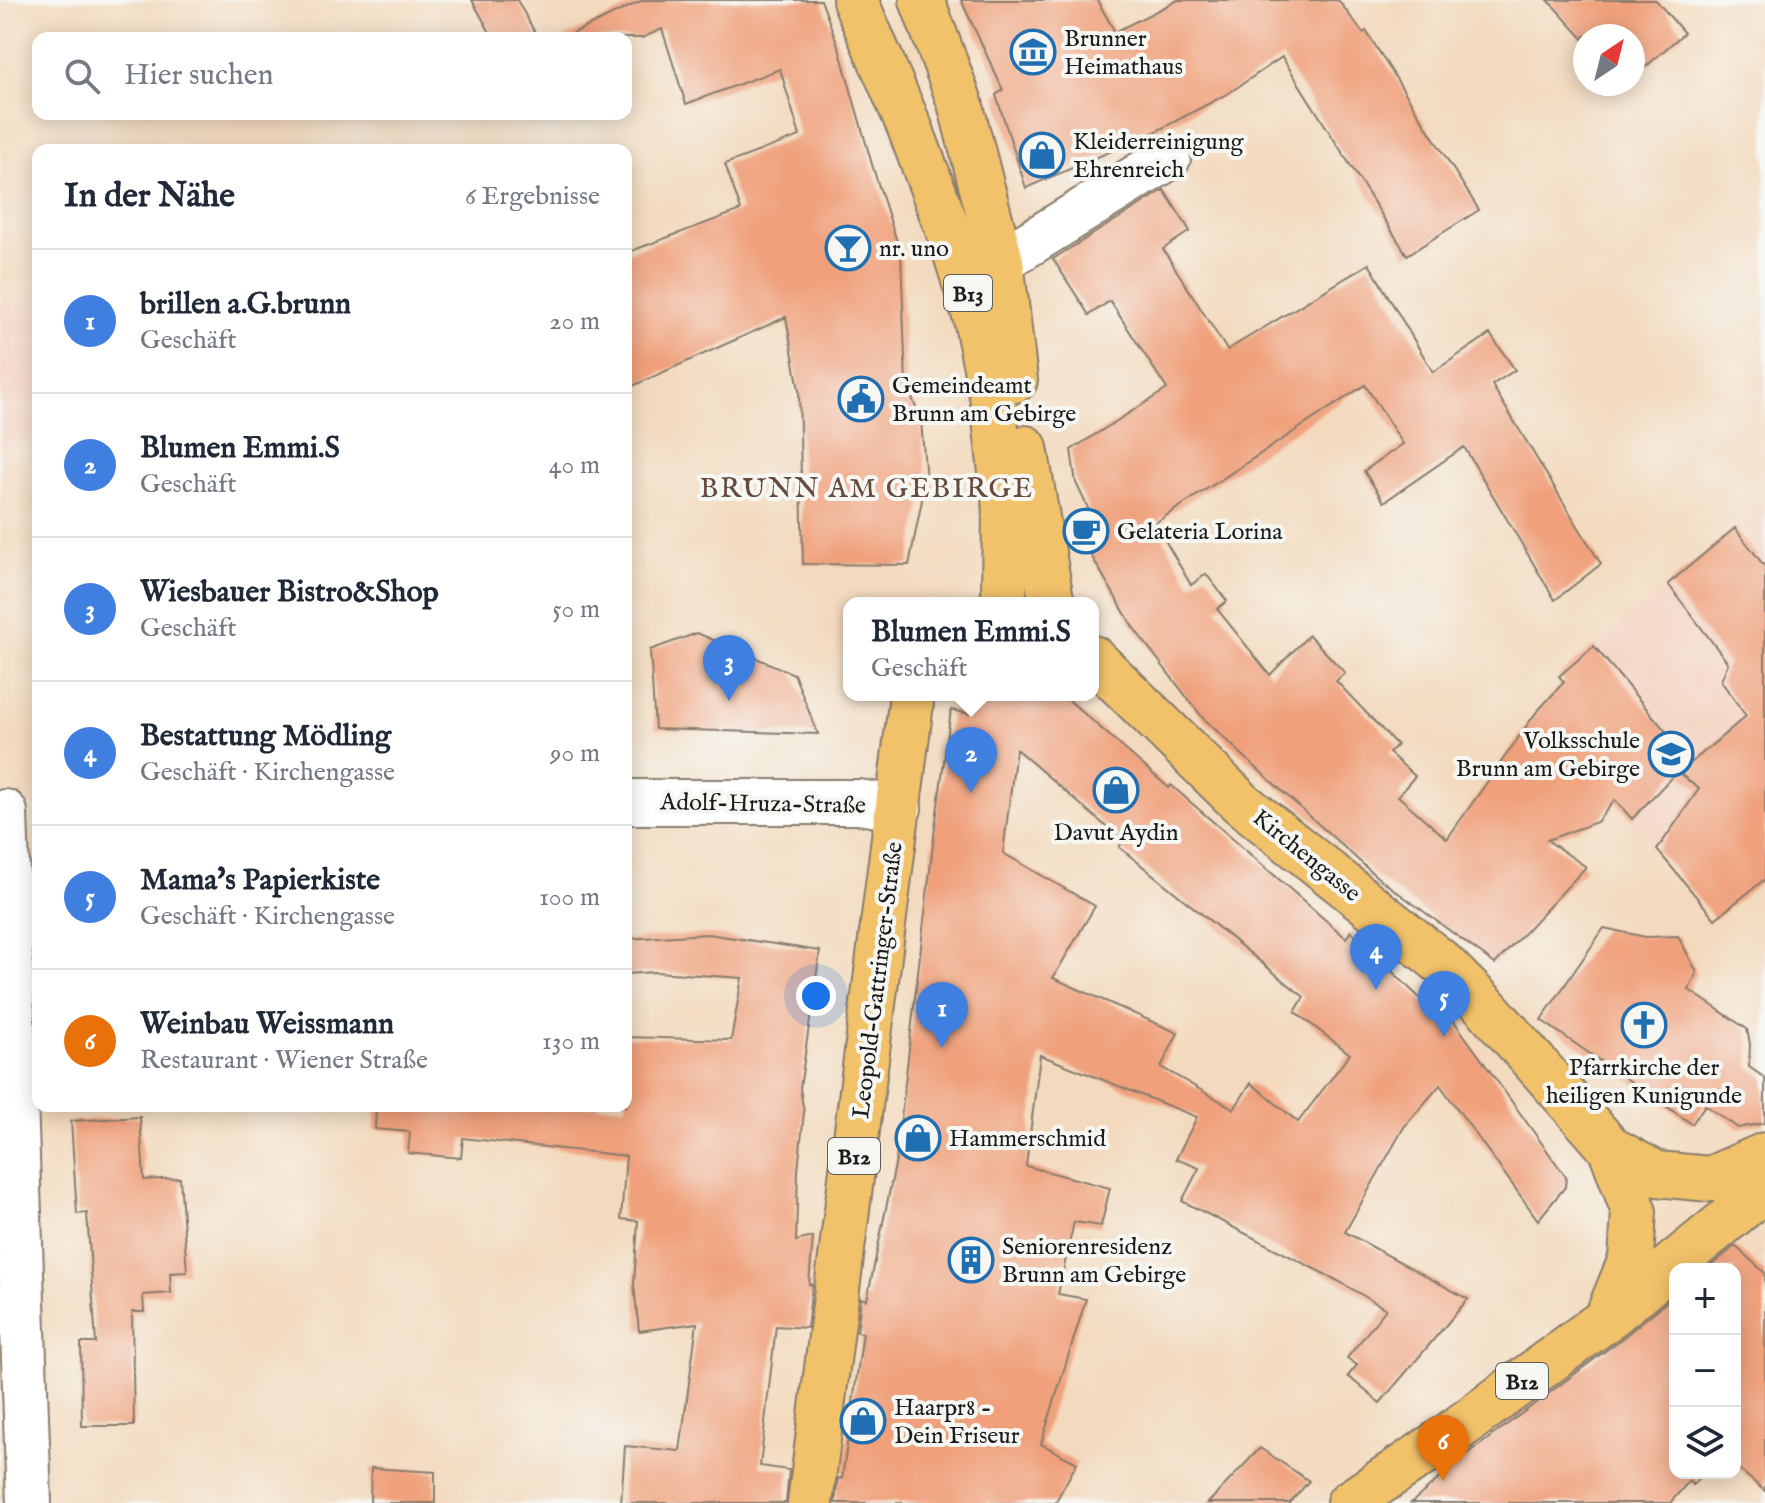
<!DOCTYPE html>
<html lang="de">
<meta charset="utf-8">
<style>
:root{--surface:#fff;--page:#f6f6f7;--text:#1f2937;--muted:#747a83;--line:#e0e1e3;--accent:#0b8043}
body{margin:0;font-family:"IM FELL English",serif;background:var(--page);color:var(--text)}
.controls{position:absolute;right:24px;bottom:24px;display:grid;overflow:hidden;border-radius:16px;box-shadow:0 4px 20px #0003}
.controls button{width:72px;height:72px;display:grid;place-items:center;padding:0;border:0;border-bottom:2px solid var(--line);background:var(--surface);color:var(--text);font:40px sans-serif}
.compass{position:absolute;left:1573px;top:24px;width:72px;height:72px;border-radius:50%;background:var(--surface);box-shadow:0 4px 20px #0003;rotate:35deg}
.you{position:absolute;left:816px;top:996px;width:28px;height:28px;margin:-20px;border:6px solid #fff;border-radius:50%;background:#1a73e8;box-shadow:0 0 0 12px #1a73e833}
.badge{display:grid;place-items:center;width:52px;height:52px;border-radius:50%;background:var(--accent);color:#fff;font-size:26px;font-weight:700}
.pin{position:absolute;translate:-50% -66px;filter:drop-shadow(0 2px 4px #0008)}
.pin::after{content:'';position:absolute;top:42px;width:28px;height:24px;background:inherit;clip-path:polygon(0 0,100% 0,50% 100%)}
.popup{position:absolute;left:843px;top:597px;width:256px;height:104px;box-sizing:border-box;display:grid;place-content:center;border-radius:16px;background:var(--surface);filter:drop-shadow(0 2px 6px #0005);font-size:26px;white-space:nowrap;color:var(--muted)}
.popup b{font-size:30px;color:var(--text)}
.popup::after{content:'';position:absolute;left:50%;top:100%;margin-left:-16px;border:16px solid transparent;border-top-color:var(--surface)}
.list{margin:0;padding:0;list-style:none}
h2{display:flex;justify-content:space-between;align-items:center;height:104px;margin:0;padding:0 32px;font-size:34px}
h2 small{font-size:26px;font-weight:400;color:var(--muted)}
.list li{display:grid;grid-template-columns:52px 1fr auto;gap:24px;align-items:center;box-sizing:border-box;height:144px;padding:0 32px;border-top:2px solid var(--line)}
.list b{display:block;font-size:30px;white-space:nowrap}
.list p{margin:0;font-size:26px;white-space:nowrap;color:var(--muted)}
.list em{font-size:26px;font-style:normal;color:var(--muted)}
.icon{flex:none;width:44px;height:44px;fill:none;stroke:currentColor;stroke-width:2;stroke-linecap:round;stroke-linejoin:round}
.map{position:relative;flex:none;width:1765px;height:1503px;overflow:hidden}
.search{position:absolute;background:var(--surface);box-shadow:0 4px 20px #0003;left:32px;top:32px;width:600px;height:88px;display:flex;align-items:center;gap:20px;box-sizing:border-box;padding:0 28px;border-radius:16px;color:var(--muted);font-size:30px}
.panel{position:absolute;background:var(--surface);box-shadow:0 4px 20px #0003;left:32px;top:144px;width:600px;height:968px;border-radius:16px}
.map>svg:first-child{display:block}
.built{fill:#f5d3c1}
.building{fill:#f0a17b;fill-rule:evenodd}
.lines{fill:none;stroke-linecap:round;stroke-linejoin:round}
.minor-casing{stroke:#887b6d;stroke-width:48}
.major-casing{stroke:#887b6d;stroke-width:48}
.minor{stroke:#fff;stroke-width:44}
.major{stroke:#f2c26a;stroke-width:44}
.labels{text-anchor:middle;stroke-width:8;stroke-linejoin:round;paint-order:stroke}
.shield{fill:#f6f6f2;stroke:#5d5d5c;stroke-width:2}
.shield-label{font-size:22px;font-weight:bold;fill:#1c1c1c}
.poi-label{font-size:24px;fill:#1c1c1c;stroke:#f6f6f2;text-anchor:start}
.street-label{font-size:24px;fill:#1c1c1c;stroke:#f6f6f2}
.quarter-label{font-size:28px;letter-spacing:2px;fill:#664b3d;stroke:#f6f6f2}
</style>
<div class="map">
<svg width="1765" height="1503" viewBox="0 0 1765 1503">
<rect width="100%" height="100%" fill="#f6f6f2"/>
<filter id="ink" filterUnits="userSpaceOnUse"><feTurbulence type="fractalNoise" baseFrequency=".0125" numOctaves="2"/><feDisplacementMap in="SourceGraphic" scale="16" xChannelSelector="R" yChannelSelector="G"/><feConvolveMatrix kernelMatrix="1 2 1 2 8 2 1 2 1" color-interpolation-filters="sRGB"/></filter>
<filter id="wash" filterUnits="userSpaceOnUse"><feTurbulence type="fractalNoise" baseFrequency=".006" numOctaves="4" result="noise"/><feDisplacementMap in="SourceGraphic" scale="32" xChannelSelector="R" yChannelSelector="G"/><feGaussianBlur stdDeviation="1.8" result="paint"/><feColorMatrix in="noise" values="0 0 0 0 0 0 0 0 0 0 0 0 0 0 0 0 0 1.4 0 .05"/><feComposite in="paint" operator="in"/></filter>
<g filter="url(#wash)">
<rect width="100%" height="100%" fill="#f3dabe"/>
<path class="built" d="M 38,294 L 38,438 L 0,450 L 0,307 Z
M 1765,505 L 1765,879 L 1715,919 L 1540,709 L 1566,686 L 1559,676 Z"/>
<g id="blocks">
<path class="building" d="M 472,0 L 517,0 L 538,38 L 493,38 Z
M 643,0 L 821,0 L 839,48 L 873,168 L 901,254 L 906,383 L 921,420 L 926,480 L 909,565 L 803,564 L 799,390 L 786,317 L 626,389 L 626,253 L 741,210 L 725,164 L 800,136 L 780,69 L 686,104 L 662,29 L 642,38 L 563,38 Z
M 961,0 L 1097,0 L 1115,32 L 1178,0 L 1338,0 L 1363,33 L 1366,31 L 1479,210 L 1407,255 L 1282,57 L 1229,93 L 1153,133 L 1026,188 L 996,95 L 1003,90 Z
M 1548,0 L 1656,0 L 1684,33 L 1633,78 L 1633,36 L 1585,36 L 1585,41 Z
M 1164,190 L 1190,231 L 1163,249 L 1227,350 L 1369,264 L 1433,372 L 1490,334 L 1515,370 L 1492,385 L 1601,564 L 1555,600 L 1464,447 L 1384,502 L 1364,471 L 1403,444 L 1365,385 L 1155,523 L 1191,585 L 1206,574 L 1227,601 L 1217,609 L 1270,675 L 1309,635 L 1345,673 L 1336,681 L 1397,745 L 1389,753 L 1415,776 L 1398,796 L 1447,839 L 1535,714 L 1564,682 L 1559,676 L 1594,646 L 1689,759 L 1632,819 L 1615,800 L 1597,822 L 1547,840 L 1586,867 L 1495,964 L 1377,877 L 1251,763 L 1202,717 L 1133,627 L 1071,521 L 1089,510 L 1076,483 L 1071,450 L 1167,389 L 1110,301 L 1089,315 L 1053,259 Z
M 1735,528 L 1765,567 L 1765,879 L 1715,919 L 1657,850 L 1699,789 L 1679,773 L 1746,716 L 1721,681 L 1728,663 L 1668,584 Z
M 697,633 L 794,674 L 818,734 L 655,729 L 650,650 Z
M 972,695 L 1063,695 L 1169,788 L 1171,785 L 1346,938 L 1351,931 L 1436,1014 L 1443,1006 L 1566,1177 L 1565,1187 L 1538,1220 L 1440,1085 L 1404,1127 L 1345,1232 L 1468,1299 L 1380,1403 L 1348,1376 L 1357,1365 L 1347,1358 L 1386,1309 L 1338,1281 L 1182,1201 L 1199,1168 L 1176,1159 L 1197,1117 L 1040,1055 L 1026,1166 L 1110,1188 L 1101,1226 L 1074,1222 L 1058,1294 L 1086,1299 L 1041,1444 L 1077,1463 L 1055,1503 L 835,1503 L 838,1478 L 842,1479 L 863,1333 L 857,1332 L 861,1298 L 867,1300 L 896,1160 L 935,827 L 951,710 L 970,714 ZM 1016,749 L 1123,841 L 1119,847 L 1304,997 L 1295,1012 L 1350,1054 L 1298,1122 L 1251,1083 L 1234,1109 L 1161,1067 L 1178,1033 L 1053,978 L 1095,906 L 1003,853 Z
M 1604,928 L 1645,937 L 1678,936 L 1697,972 L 1689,990 L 1747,1029 L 1750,1044 L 1749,1067 L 1765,1078 L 1765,1123 L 1738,1128 L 1705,1105 L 1692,1124 L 1541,1020 Z
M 708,934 L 820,951 L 800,1088 L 804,1112 L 798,1171 L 796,1241 L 813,1237 L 809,1284 L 812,1285 L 807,1328 L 776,1326 L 760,1466 L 789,1470 L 786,1503 L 621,1503 L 625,1446 L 680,1451 L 697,1323 L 639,1331 L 634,1285 L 638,1221 L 621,1219 L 626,1156 L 463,1138 L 461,1158 L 408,1153 L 410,1132 L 375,1129 L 376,1106 L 626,1106 L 626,1037 L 731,1040 L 742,978 L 656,972 L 626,974 L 626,939 Z
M 140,1117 L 144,1180 L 180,1178 L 187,1272 L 170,1273 L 171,1293 L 143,1295 L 144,1312 L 132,1312 L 134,1426 L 82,1426 L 81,1343 L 96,1343 L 87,1213 L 77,1214 L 71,1121 Z
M 1735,1246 L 1765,1273 L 1765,1491 L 1735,1466 L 1735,1269 L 1707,1269 Z
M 1675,1295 L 1675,1473 L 1703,1473 L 1693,1485 L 1689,1481 L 1670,1503 L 1411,1503 L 1465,1456 L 1620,1340 Z
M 1260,1448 L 1309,1481 L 1290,1503 L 1208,1503 Z
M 371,1468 L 435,1472 L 435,1503 L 370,1503 Z"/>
</g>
</g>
<g filter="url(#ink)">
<use href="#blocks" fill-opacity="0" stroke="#887b6d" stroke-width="2"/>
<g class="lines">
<g class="minor-casing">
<path id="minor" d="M 1001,261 L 1168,158
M 626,802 L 858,802 L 899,808
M 5,812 L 29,1503"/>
</g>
<g class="major-casing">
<path id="major" d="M 855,0 L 910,128 L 951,238 L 976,319 L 993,401 L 1005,508 L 1004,596 L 1002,603
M 922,0 L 960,103 L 1001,261 L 1015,380
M 1025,448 L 1051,599 L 1053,603
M 1093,658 L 1241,803 L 1441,962 L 1485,1006 L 1611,1149 L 1657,1174 L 1710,1179 L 1765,1155
M 1608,1315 L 1631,1259 L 1634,1212 L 1611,1149
M 810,1503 L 912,695
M 1349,1503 L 1440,1442 L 1605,1320 L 1765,1189"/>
</g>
<use href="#minor" class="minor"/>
<use href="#major" class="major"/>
</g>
</g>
<defs>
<g id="museum-ring" transform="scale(2.3)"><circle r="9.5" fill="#f6f6f2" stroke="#1f6fb2" stroke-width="1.5"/><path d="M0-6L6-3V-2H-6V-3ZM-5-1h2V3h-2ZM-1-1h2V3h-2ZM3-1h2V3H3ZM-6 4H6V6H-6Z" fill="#1f6fb2"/></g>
<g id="shop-ring" transform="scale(2.3)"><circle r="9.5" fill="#f6f6f2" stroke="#1f6fb2" stroke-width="1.5"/><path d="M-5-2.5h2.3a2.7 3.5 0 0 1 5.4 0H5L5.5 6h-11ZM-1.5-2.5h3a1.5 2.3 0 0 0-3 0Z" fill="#1f6fb2"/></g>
<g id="bar-ring" transform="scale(2.3)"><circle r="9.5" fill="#f6f6f2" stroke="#1f6fb2" stroke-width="1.5"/><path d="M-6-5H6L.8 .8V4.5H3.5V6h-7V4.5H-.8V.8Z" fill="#1f6fb2"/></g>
<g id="civic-ring" transform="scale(2.3)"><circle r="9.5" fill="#f6f6f2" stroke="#1f6fb2" stroke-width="1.5"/><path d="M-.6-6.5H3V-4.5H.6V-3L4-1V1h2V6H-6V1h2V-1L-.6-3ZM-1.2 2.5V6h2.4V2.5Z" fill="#1f6fb2"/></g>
<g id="cafe-ring" transform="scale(2.3)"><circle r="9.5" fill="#f6f6f2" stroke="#1f6fb2" stroke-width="1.5"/><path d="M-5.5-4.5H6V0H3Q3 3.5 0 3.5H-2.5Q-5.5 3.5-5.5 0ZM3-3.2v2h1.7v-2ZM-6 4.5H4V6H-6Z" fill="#1f6fb2"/></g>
<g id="school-ring" transform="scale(2.3)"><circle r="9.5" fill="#f6f6f2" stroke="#1f6fb2" stroke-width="1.5"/><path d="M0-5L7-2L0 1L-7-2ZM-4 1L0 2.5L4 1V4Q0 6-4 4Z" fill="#1f6fb2"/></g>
<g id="church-ring" transform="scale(2.3)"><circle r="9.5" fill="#f6f6f2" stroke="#1f6fb2" stroke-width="1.5"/><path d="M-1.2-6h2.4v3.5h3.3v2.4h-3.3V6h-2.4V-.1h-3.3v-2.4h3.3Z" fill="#1f6fb2"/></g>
<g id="building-ring" transform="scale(2.3)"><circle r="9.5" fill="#f6f6f2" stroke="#1f6fb2" stroke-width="1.5"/><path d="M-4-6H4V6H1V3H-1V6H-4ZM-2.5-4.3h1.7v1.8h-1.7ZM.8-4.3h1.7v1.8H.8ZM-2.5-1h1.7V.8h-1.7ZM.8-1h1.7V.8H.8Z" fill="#1f6fb2"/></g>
</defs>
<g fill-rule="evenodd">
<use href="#museum-ring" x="1033" y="52"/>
<use href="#shop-ring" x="1042" y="155"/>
<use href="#bar-ring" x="848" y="248"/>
<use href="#civic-ring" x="861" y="399"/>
<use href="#cafe-ring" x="1086" y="531"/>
<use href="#school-ring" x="1671" y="754"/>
<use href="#shop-ring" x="1116" y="790"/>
<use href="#church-ring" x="1644" y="1025"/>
<use href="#shop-ring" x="918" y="1138"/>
<use href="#building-ring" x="971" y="1260"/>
<use href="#shop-ring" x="863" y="1421"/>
</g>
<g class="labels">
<g class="shield">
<rect x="944" y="275" width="48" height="36" rx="6"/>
<rect x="828" y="1138" width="52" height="36" rx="6"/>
<rect x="1496" y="1363" width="52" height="36" rx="6"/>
</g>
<g class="shield-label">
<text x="968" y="301">B13</text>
<text x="854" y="1164">B12</text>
<text x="1522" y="1389">B12</text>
</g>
<g class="poi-label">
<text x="1064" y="46">Brunner<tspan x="1064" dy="28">Heimathaus</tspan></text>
<text x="1073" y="149">Kleiderreinigung<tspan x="1073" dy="28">Ehrenreich</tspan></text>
<text x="879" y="256">nr. uno</text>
<text x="892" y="393">Gemeindeamt<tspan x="892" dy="28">Brunn am Gebirge</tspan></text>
<text x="1117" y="539">Gelateria Lorina</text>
<text x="1640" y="748" text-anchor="end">Volksschule<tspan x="1640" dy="28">Brunn am Gebirge</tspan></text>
<text x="1116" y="840" text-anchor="middle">Davut Aydin</text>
<text x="1644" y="1075" text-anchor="middle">Pfarrkirche der<tspan x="1644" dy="28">heiligen Kunigunde</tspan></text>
<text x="949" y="1146">Hammerschmid</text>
<text x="1002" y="1254">Seniorenresidenz<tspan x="1002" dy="28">Brunn am Gebirge</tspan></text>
<text x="894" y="1415">Haarpr8 -<tspan x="894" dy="28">Dein Friseur</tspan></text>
</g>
<g class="street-label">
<text transform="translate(763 803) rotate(1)" y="8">Adolf-Hruza-Straße</text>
<text transform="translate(1307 855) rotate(39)" y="8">Kirchengasse</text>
<text transform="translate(877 980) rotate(-83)" y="8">Leopold-Gattringer-Straße</text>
</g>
<g class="quarter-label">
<text x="867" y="497">BRUNN AM GEBIRGE</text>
</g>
</g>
</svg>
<div class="controls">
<button>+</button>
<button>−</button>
<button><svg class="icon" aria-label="layers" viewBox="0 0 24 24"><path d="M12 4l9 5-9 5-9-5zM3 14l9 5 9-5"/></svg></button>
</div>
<svg class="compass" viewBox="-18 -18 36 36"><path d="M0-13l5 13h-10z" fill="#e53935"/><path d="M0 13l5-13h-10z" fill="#747a83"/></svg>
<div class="you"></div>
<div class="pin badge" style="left:942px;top:1048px;background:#3f7fe0">1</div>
<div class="pin badge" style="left:971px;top:793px;background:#3f7fe0">2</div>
<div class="popup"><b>Blumen Emmi.S</b>Geschäft</div>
<div class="pin badge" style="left:729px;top:701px;background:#3f7fe0">3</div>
<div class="pin badge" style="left:1376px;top:990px;background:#3f7fe0">4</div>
<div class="pin badge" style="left:1444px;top:1037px;background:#3f7fe0">5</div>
<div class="pin badge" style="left:1443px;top:1481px;background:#e8710a">6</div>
<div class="search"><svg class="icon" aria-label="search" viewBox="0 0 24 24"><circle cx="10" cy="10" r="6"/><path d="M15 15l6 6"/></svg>Hier suchen</div>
<section class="panel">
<h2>In der Nähe<small>6 Ergebnisse</small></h2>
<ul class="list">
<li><span class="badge" style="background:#3f7fe0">1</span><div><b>brillen a.G.brunn</b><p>Geschäft</p></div><em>20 m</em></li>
<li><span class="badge" style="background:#3f7fe0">2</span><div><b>Blumen Emmi.S</b><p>Geschäft</p></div><em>40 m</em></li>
<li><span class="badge" style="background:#3f7fe0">3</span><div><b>Wiesbauer Bistro&amp;Shop</b><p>Geschäft</p></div><em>50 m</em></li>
<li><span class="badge" style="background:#3f7fe0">4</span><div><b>Bestattung Mödling</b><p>Geschäft · Kirchengasse</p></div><em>90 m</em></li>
<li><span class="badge" style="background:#3f7fe0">5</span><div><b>Mama's Papierkiste</b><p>Geschäft · Kirchengasse</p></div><em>100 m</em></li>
<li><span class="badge" style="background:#e8710a">6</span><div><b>Weinbau Weissmann</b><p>Restaurant · Wiener Straße</p></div><em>130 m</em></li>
</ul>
</section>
</div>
